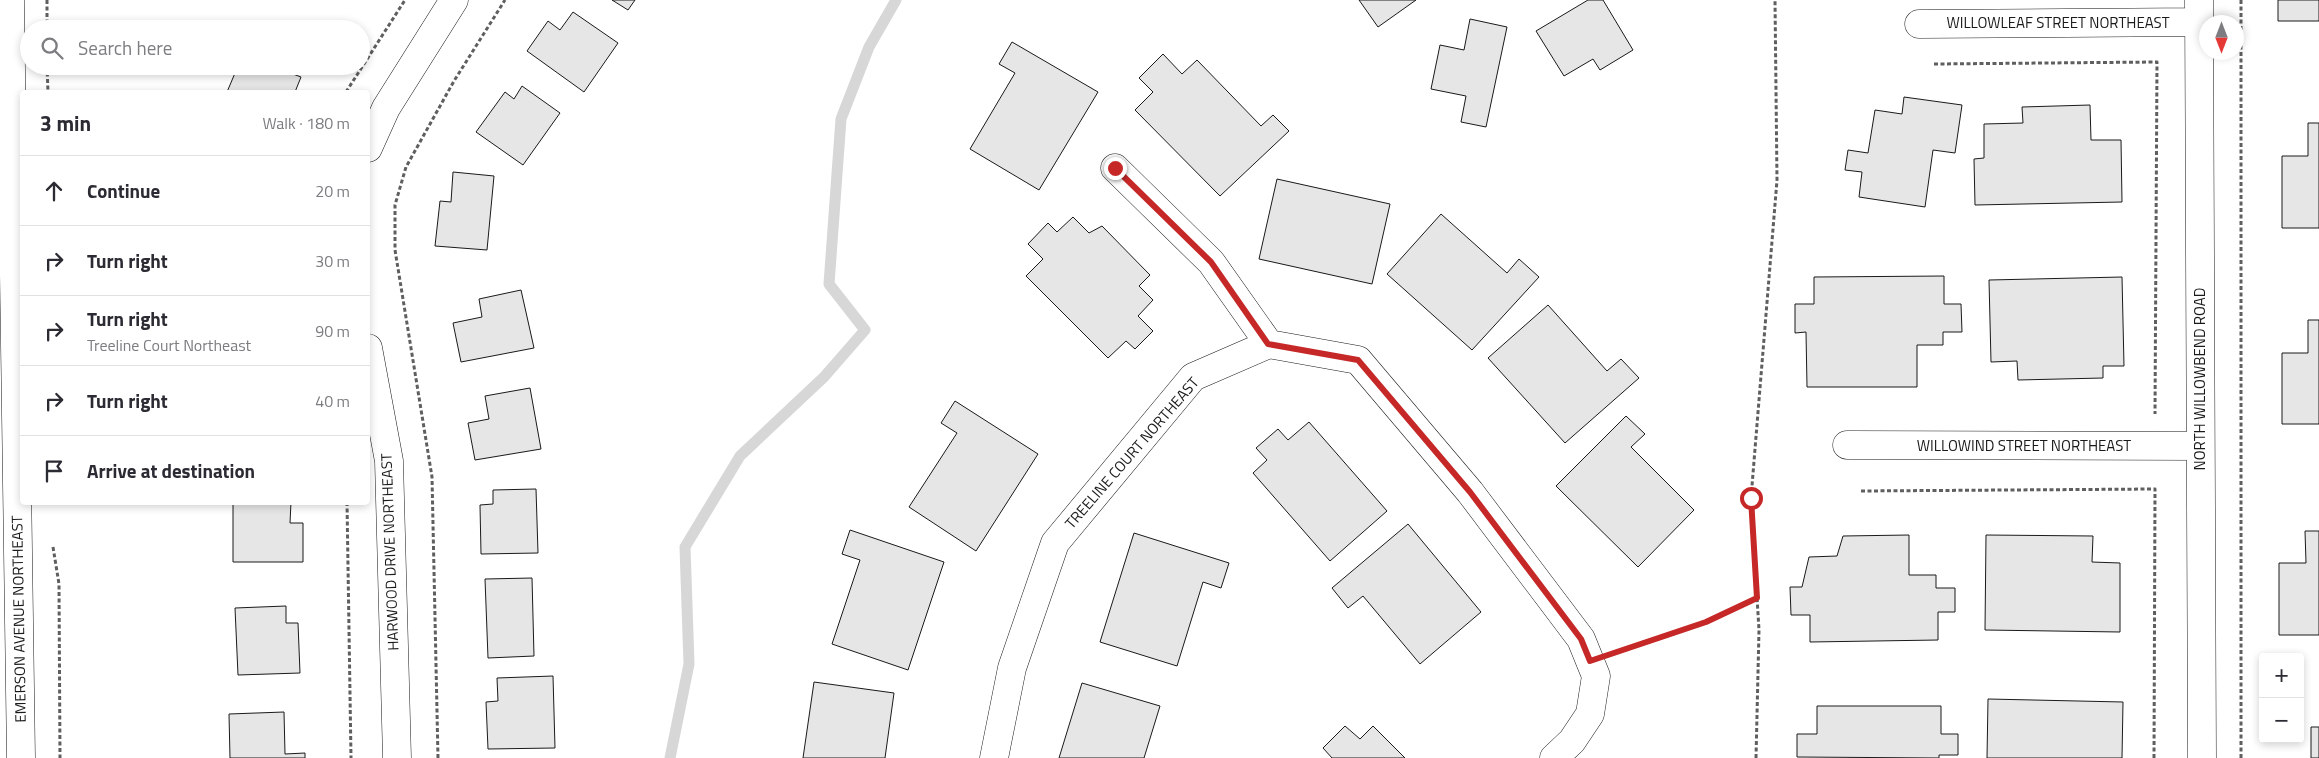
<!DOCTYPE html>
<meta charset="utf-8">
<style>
:root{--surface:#fff;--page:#f2f2f3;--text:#2b2b33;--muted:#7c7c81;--line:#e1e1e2}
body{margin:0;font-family:"Titillium Web",sans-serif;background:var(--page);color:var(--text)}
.controls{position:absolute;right:15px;bottom:15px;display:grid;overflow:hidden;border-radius:5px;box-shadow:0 2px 8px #0003}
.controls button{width:45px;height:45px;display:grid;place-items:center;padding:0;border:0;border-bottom:1px solid var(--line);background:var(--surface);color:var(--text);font:25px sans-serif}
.compass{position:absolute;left:2199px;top:15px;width:45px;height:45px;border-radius:50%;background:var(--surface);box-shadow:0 2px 8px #0003;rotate:180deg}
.stop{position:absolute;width:15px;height:15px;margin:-11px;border:4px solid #c62828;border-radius:50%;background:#fff}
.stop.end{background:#c62828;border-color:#fff;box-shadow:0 1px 5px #0008}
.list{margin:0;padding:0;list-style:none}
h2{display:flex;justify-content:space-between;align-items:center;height:65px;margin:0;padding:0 20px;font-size:21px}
h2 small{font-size:16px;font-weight:400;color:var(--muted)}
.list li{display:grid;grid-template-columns:32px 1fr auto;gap:15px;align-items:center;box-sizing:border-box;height:70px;padding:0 20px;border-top:1px solid var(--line)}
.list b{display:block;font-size:19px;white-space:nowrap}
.list p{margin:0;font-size:16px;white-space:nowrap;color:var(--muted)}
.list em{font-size:16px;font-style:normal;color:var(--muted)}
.icon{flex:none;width:28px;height:28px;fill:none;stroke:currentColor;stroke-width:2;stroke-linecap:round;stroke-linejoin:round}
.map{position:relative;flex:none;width:2319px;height:758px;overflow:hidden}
.search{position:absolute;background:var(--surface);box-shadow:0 2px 8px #0003;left:20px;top:20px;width:350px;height:55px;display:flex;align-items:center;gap:12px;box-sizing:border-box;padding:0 18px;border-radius:28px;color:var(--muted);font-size:19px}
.panel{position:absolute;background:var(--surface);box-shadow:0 2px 8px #0003;left:20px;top:90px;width:350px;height:415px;border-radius:5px}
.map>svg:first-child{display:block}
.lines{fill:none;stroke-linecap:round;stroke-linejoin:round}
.stream{stroke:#d7d7d7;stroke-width:11}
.building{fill:#e6e6e6;stroke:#1a1a1a}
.minor-casing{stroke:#1a1a1a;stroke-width:29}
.path{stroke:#5f5f5f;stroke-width:3;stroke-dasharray:4 2.5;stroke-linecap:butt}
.minor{stroke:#fff;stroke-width:28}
.route{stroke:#c62828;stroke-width:6}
.labels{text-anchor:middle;stroke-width:4;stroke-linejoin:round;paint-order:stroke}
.street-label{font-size:15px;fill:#1a1a1a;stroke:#fff}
</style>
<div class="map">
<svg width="2319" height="758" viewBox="0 0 2319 758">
<rect width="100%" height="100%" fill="#fff"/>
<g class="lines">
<path class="stream" d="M 670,758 L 689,664 L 685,547 L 740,456 L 824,377 L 865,330 L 829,284 L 841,119 L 869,47 L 896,0"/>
</g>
<path class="building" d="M 612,0 L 635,0 L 628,10 Z
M 1359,0 L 1416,0 L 1378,27 Z
M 1588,0 L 1603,0 L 1633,50 L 1600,70 L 1593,59 L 1564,76 L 1536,31 Z
M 2278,0 L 2319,0 L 2319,21 L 2278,21 Z
M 573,12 L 618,43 L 584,92 L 527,51 L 548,21 L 560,30 Z
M 1470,19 L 1507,27 L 1486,127 L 1461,122 L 1466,96 L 1431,89 L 1440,45 L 1464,50 Z
M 1012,42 L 1098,92 L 1039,190 L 970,149 L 1015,73 L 999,64 Z
M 1163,54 L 1182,74 L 1197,60 L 1261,126 L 1273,115 L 1289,131 L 1220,196 L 1135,110 L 1153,92 L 1139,78 Z
M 238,66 L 287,66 L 285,71 L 301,77 L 295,92 L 227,92 Z
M 522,86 L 560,113 L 523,165 L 476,132 L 505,92 L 514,99 Z
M 1904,97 L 1962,105 L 1955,153 L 1933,150 L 1925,207 L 1859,197 L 1862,172 L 1845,170 L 1848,150 L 1868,153 L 1875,110 L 1902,114 Z
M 2090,105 L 2091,140 L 2121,140 L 2122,202 L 1975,205 L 1974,159 L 1984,158 L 1984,124 L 2023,123 L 2022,107 Z
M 2308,123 L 2319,123 L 2319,228 L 2282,228 L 2282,156 L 2308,156 Z
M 453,172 L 494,176 L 487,250 L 435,246 L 440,201 L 451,202 Z
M 1277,179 L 1390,204 L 1372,284 L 1259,259 Z
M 1441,214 L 1507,273 L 1519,259 L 1539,277 L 1472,350 L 1387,274 Z
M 1073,217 L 1089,233 L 1102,226 L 1150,275 L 1139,286 L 1153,300 L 1138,316 L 1153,331 L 1135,349 L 1126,341 L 1108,358 L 1026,276 L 1043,259 L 1028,244 L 1048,223 L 1057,232 Z
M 1944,276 L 1944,304 L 1961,304 L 1962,332 L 1943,332 L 1943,345 L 1917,345 L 1917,387 L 1807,387 L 1806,332 L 1795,333 L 1795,304 L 1814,304 L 1814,277 Z
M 2122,277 L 2124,366 L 2103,366 L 2103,378 L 2018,380 L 2017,361 L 1991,362 L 1989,280 Z
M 521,290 L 534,348 L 461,362 L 453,323 L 482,317 L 479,299 Z
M 1548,305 L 1607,371 L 1621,359 L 1639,378 L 1565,443 L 1488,358 Z
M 2308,320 L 2319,320 L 2319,424 L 2282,424 L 2282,353 L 2308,353 Z
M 530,388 L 541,449 L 475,460 L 468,423 L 489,419 L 485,396 Z
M 955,401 L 1038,454 L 976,551 L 909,507 L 957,433 L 941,423 Z
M 1626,416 L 1645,434 L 1631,447 L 1694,510 L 1638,567 L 1556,486 Z
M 1309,422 L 1387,511 L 1330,561 L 1253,473 L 1267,460 L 1256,448 L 1278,429 L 1288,440 Z
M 536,489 L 538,553 L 481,554 L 480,505 L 493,504 L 493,490 Z
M 233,502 L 291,502 L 290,523 L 303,523 L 303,562 L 233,562 Z
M 1408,524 L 1481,612 L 1420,664 L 1363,596 L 1348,608 L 1332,588 Z
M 850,530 L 944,562 L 908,670 L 832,644 L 860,560 L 842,554 Z
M 2305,531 L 2319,531 L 2319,635 L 2279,635 L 2279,563 L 2306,563 Z
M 1134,533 L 1229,563 L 1221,588 L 1203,582 L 1177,666 L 1100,642 Z
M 1909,535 L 1909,575 L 1936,575 L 1936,588 L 1955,588 L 1955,612 L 1938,612 L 1938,640 L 1810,642 L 1810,615 L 1791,615 L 1790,587 L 1802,587 L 1809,557 L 1837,556 L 1843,536 Z
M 1986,535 L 2093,536 L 2092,562 L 2120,563 L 2120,632 L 1985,630 Z
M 532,578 L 534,656 L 488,658 L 485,579 Z
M 286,606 L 286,623 L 298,623 L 300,673 L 238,675 L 235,608 Z
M 553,676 L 555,748 L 488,749 L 486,702 L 498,701 L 497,678 Z
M 814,682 L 894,693 L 885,758 L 803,758 Z
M 1082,683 L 1160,706 L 1144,758 L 1059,758 Z
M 1988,699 L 2123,702 L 2122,758 L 1987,758 Z
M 1817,706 L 1941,706 L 1941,734 L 1958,734 L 1958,755 L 1939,755 L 1939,758 L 1797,757 L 1797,734 L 1817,734 Z
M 284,712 L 285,754 L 305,753 L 305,758 L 230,758 L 229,714 Z
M 1345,726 L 1360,739 L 1373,726 L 1405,758 L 1332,758 L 1323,748 Z
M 2311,727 L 2319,727 L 2319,758 L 2311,758 Z"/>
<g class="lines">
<g class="minor-casing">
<path id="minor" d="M 10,0 L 21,758
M 2199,0 L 2202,758
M 1919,24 L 2198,22
M 368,148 L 386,108 L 454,0
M 1115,168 L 1211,262 L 1269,344
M 368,348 L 389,461 L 397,758
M 1847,445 L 2200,446
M 994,758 L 1012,668 L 1055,543 L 1193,377 L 1269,344 L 1358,360 L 1470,492 L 1581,639 L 1596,676 L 1590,714 L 1572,741 L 1554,758"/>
</g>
<path class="path" d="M 47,0 L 47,29
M 2241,0 L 2241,758
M 1934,64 L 2157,62 L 2155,414
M 47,66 L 48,92
M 346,92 L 405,0
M 1861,491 L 2155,489 L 2154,758
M 347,502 L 351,758
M 53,547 L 59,584 L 60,758
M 1621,650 L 1706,622 L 1757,597
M 438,758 L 432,477 L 395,250 L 395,205 L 406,167 L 454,81 L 505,0
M 1756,758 L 1759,630 L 1751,498 L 1777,180 L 1775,0"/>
<use href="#minor" class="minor"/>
</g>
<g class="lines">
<path class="route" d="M 1115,168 L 1211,262 L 1268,344 L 1358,360 L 1470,492 L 1581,639 L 1590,661 L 1706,622 L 1757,598 L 1751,498"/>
</g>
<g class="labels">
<g class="street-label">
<text x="2058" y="28">WILLOWLEAF STREET NORTHEAST</text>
<text transform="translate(2200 379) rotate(-90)" y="5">NORTH WILLOWBEND ROAD</text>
<text x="2024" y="451">WILLOWIND STREET NORTHEAST</text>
<text transform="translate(1132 453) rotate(-49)" y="5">TREELINE COURT NORTHEAST</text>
<text transform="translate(390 552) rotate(-92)" y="5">HARWOOD DRIVE NORTHEAST</text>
<text transform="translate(19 619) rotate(-91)" y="5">EMERSON AVENUE NORTHEAST</text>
</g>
</g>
</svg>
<div class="controls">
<button>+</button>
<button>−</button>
</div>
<svg class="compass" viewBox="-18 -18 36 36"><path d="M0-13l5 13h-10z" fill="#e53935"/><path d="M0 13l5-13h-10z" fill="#7c7c81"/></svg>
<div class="stop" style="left:1751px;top:498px"></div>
<div class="stop end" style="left:1115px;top:168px"></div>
<div class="search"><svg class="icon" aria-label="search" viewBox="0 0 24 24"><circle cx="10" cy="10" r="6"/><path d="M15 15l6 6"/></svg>Search here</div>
<section class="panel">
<h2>3 min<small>Walk · 180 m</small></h2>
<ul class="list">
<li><svg class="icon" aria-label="ahead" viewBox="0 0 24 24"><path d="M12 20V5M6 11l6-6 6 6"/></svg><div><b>Continue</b></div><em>20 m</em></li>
<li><svg class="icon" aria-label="right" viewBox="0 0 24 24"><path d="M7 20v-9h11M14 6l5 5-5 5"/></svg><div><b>Turn right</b></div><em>30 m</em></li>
<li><svg class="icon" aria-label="right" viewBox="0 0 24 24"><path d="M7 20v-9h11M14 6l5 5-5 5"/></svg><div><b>Turn right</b><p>Treeline Court Northeast</p></div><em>90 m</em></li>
<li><svg class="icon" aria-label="right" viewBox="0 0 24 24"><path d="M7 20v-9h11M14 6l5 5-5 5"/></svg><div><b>Turn right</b></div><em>40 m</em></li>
<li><svg class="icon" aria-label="arrive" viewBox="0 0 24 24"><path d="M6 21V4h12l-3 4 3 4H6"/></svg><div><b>Arrive at destination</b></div></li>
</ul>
</section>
</div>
